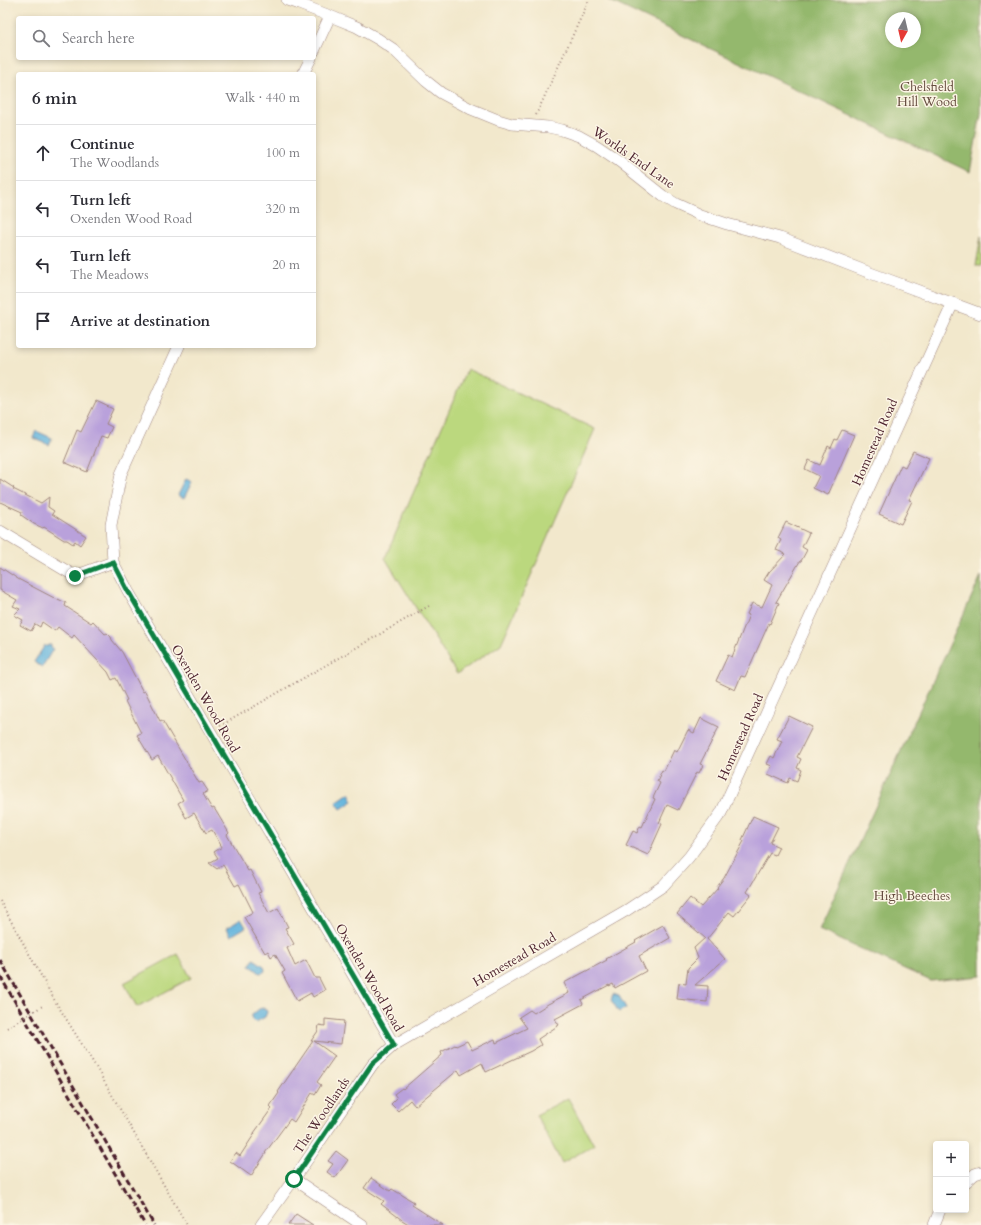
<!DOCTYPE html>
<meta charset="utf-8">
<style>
:root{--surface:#fff;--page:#f2f2f3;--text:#2b2b33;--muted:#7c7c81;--line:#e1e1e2}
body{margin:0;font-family:Cardo,serif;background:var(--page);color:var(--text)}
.controls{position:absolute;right:12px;bottom:12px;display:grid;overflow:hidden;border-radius:4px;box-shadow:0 2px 6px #0003}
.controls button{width:36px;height:36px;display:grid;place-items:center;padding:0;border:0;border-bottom:1px solid var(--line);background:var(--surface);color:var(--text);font:20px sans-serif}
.compass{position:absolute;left:885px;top:12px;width:36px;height:36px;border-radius:50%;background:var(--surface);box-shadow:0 2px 6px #0003;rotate:188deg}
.stop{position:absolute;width:12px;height:12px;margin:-9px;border:3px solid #0b8043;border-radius:50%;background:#fff}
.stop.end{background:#0b8043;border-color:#fff;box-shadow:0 1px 4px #0008}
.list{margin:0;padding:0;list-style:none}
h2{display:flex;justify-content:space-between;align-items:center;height:52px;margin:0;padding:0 16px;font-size:17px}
h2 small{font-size:13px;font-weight:400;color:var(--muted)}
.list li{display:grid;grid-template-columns:26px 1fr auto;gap:12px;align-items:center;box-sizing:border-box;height:56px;padding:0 16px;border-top:1px solid var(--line)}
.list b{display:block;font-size:15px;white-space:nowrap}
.list p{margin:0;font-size:13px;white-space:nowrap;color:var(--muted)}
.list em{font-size:13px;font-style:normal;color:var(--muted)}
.icon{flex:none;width:22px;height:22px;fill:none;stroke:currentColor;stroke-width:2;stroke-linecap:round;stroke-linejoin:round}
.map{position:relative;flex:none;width:981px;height:1225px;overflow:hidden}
.search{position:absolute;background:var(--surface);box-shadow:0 2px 6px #0003;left:16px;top:16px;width:300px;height:44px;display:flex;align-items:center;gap:10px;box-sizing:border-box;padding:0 14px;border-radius:4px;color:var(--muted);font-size:15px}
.panel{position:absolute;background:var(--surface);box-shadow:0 2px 6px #0003;left:16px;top:72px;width:300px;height:276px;border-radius:4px}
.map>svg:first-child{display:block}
.green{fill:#bbd87e;stroke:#827c54}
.forest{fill:#94b86d;stroke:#6f6c4c;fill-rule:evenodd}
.water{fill:#62b4dd;stroke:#566a84}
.building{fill:#b9a1db}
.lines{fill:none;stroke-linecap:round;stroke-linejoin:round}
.street-casing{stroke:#9e847c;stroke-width:12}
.path{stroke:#9e847c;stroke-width:2;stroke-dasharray:1 3;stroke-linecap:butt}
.street{stroke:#fff;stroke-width:11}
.rail{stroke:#4a1f2b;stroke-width:3;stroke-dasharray:6 3;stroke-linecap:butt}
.path-bridge{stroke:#9e847c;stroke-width:2;stroke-dasharray:1 3;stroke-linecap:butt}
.route{stroke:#0b8043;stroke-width:5}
.labels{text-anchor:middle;stroke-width:3;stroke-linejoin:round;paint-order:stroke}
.park-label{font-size:13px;fill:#664d40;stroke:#fcf5e5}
.street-label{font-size:13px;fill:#4a1f2b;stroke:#fcf5e5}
</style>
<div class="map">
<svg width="981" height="1225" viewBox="0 0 981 1225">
<rect width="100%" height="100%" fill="#fcf5e5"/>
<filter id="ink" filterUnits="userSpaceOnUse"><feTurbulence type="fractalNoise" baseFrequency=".025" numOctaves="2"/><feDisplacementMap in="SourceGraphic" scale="8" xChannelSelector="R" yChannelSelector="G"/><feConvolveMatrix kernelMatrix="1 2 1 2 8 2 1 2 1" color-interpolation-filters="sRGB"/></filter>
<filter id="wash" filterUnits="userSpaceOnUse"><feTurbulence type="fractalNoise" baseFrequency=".012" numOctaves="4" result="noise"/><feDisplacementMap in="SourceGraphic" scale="16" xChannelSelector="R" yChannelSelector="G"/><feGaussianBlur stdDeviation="0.9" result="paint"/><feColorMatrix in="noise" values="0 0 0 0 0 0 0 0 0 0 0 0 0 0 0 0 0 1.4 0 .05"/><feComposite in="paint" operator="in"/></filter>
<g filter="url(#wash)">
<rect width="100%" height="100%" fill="#f2e8cc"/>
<path class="green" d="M 981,236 L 981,266 L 976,266 Z
M 467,369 L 595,429 L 501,644 L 457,674 L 385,558 Z
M 178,954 L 191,978 L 137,1007 L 124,983 Z
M 568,1098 L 594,1145 L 562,1163 L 536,1115 Z"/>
<path class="forest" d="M 608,0 L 981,0 L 981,113 L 970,172 ZM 891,18 L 915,18 L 915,42 L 891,42 Z
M 981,576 L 981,976 L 931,981 L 819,930 Z"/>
<path class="water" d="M 36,431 L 52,438 L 49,445 L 33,438 Z
M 186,479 L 192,482 L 184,498 L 178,495 Z
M 45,645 L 47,647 L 48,645 L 51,645 L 51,648 L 53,649 L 42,667 L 34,662 Z
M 349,793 L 353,801 L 341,809 L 336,802 Z
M 241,919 L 246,927 L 231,936 L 227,928 Z
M 254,959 L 264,966 L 265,970 L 264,972 L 260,973 L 250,965 Z
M 613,994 L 619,996 L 626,1008 L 619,1012 L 611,1000 Z
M 263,1008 L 266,1010 L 267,1012 L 265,1017 L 256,1022 L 252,1020 L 251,1016 L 259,1009 Z"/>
<g id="blocks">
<path class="building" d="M 96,401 L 113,409 L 106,424 L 112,427 L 107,438 L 101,436 L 87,472 L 64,462 L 77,430 L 81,432 Z
M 842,430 L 854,435 L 828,495 L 813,488 L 819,476 L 805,469 L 809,460 L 820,465 L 828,446 L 831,448 L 835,439 L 837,440 Z
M 913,451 L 929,458 L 909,500 L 912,501 L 901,524 L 879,514 L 901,465 L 905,467 Z
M 0,479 L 14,488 L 13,489 L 41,503 L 49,497 L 48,507 L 54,511 L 52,514 L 86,536 L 80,545 L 75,541 L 73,544 L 67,540 L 64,540 L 44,527 L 43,528 L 34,524 L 21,515 L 22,512 L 0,502 Z
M 786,522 L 809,533 L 802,547 L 807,550 L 801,561 L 800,561 L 776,602 L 779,603 L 770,624 L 769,623 L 745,677 L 741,676 L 735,690 L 716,681 L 728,655 L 732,657 L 749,615 L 747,614 L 752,603 L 762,607 L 772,585 L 764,580 L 769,572 L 786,554 L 776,550 L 781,540 L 778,538 Z
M 0,567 L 18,579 L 58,600 L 58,599 L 66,603 L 65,606 L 91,623 L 93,621 L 105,634 L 107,633 L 111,637 L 112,640 L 122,652 L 143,692 L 145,691 L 160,721 L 162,720 L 199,783 L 202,782 L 208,791 L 203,794 L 212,809 L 214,808 L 229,833 L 227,835 L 248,871 L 250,870 L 261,892 L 258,893 L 269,913 L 278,908 L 288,927 L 285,928 L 294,944 L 287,948 L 295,966 L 306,960 L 315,978 L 319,978 L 325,990 L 313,997 L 311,993 L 297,1001 L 282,973 L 285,971 L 275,954 L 271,957 L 268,951 L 265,953 L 244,917 L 253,912 L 239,884 L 235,886 L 223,865 L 217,869 L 209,863 L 218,858 L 214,852 L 222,847 L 212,830 L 206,833 L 194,813 L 186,818 L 178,803 L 183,800 L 158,756 L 152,760 L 137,735 L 141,733 L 125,701 L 127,700 L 116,678 L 112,680 L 108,672 L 74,635 L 72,638 L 58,627 L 55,631 L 42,622 L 40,627 L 35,624 L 31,631 L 20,625 L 23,620 L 14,615 L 20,609 L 13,606 L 17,600 L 0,590 Z
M 789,716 L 812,727 L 797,757 L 801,759 L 797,768 L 801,770 L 797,781 L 790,778 L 788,783 L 768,774 L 772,766 L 767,764 L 771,756 L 774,758 L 782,741 L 777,739 Z
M 701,718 L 719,727 L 700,764 L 703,765 L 699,773 L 697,772 L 678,810 L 667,805 L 659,823 L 662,824 L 648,855 L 626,845 L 633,831 L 637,833 L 640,826 L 642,827 L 655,799 L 653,798 L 660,783 L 657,781 L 662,770 L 664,771 L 674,750 L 677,752 L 688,730 L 694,733 Z
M 753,816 L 778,827 L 770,843 L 779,847 L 775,855 L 770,853 L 747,892 L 751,895 L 734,916 L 729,912 L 707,939 L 725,959 L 695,985 L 708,986 L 707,1002 L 677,999 L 679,983 L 686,984 L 688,968 L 698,958 L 694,948 L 705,938 L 677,914 L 690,898 L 701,907 L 718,888 L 717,887 L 724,878 L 744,841 L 742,840 Z
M 663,925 L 670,938 L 639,956 L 646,971 L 615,988 L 613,984 L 609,986 L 609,985 L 581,1000 L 583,1004 L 555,1019 L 559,1025 L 538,1039 L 541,1045 L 531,1051 L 486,1072 L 482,1063 L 461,1075 L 458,1070 L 415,1106 L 410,1100 L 398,1111 L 391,1104 L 397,1098 L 394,1094 L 402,1088 L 403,1089 L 442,1055 L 441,1052 L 455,1045 L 456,1046 L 467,1041 L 472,1050 L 495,1039 L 496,1043 L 527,1028 L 519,1017 L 530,1010 L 534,1013 L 548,1004 L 569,993 L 564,983 L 607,960 L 606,959 L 636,942 L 635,941 Z
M 325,1019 L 344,1021 L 341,1044 L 314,1041 L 335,1056 L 317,1082 L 321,1085 L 315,1095 L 312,1093 L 294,1122 L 290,1119 L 265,1153 L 266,1153 L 251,1176 L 230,1161 L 236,1153 L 240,1156 L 255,1133 L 254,1133 L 272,1108 L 270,1106 L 279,1093 L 278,1092 L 313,1041 L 311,1041 L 318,1031 L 319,1025 L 325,1026 Z
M 336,1151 L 348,1160 L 335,1178 L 327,1172 L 333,1164 L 328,1161 Z
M 371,1178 L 390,1191 L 392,1189 L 414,1202 L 412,1205 L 443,1225 L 410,1225 L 402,1220 L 381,1204 L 384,1201 L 364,1188 Z
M 296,1214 L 313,1225 L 288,1225 Z"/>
</g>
</g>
<g filter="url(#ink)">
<use href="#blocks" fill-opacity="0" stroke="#9e847c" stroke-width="1"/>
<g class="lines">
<g class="street-casing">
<path id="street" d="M 287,0 L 299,4 L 330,16 L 357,27 L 378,39 L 393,49 L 426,81 L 441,93 L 471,109 L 498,120 L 512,124 L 548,127 L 562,130 L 579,136 L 597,146 L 619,161 L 663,196 L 676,204 L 700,215 L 727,224 L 780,238 L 873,274 L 981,314
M 314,51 L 330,16
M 303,74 L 311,58
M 179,346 L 121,474 L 111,525 L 113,562 L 128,591 L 394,1045
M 0,531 L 75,576 L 113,562
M 294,1179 L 362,1225
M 966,1182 L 975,1174 L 981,1172
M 261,1225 L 294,1179 L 373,1064 L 394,1045 L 627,910 L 663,886 L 689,857 L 721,813 L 953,303
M 934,1225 L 940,1210"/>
</g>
<path class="path" d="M 536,115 L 589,0
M 220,726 L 429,606
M 0,901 L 55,1001 L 93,1062 L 187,1225"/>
<use href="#street" class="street"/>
<path class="rail" d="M 0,960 L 154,1225
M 0,976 L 145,1225"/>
<path class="path-bridge" d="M 7,1028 L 44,1005"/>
</g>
</g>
<g class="lines" filter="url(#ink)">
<path class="route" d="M 75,576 L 113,562 L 128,591 L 394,1045 L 372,1064 L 294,1179"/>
</g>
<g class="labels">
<g class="park-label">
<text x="927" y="91">Chelsfield<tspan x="927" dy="15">Hill Wood</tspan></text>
<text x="912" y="900">High Beeches</text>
</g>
<g class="street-label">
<text transform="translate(634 157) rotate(35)" y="5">Worlds End Lane</text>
<text transform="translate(874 442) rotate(-66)" y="5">Homestead Road</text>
<text transform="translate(206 698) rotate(60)" y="5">Oxenden Wood Road</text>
<text transform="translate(740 737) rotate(-66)" y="5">Homestead Road</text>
<text transform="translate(514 959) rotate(-30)" y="5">Homestead Road</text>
<text transform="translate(370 977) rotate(60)" y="5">Oxenden Wood Road</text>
<text transform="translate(321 1115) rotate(-56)" y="5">The Woodlands</text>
</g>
</g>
</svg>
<div class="controls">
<button>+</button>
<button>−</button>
</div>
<svg class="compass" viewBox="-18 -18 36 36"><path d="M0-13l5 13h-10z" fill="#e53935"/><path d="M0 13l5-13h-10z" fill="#7c7c81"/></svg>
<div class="stop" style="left:294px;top:1179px"></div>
<div class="stop end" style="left:75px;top:576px"></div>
<div class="search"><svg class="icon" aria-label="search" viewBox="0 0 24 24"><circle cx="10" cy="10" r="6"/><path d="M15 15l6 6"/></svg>Search here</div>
<section class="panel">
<h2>6 min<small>Walk · 440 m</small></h2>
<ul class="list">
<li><svg class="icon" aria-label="ahead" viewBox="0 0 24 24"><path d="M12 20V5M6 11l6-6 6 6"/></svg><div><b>Continue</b><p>The Woodlands</p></div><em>100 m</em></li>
<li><svg class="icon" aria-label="left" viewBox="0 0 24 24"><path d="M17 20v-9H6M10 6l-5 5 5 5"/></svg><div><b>Turn left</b><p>Oxenden Wood Road</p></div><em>320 m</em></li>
<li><svg class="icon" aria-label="left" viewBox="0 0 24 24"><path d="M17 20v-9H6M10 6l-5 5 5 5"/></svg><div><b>Turn left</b><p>The Meadows</p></div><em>20 m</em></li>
<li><svg class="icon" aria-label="arrive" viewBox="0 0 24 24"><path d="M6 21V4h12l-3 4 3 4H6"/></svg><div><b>Arrive at destination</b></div></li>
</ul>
</section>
</div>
